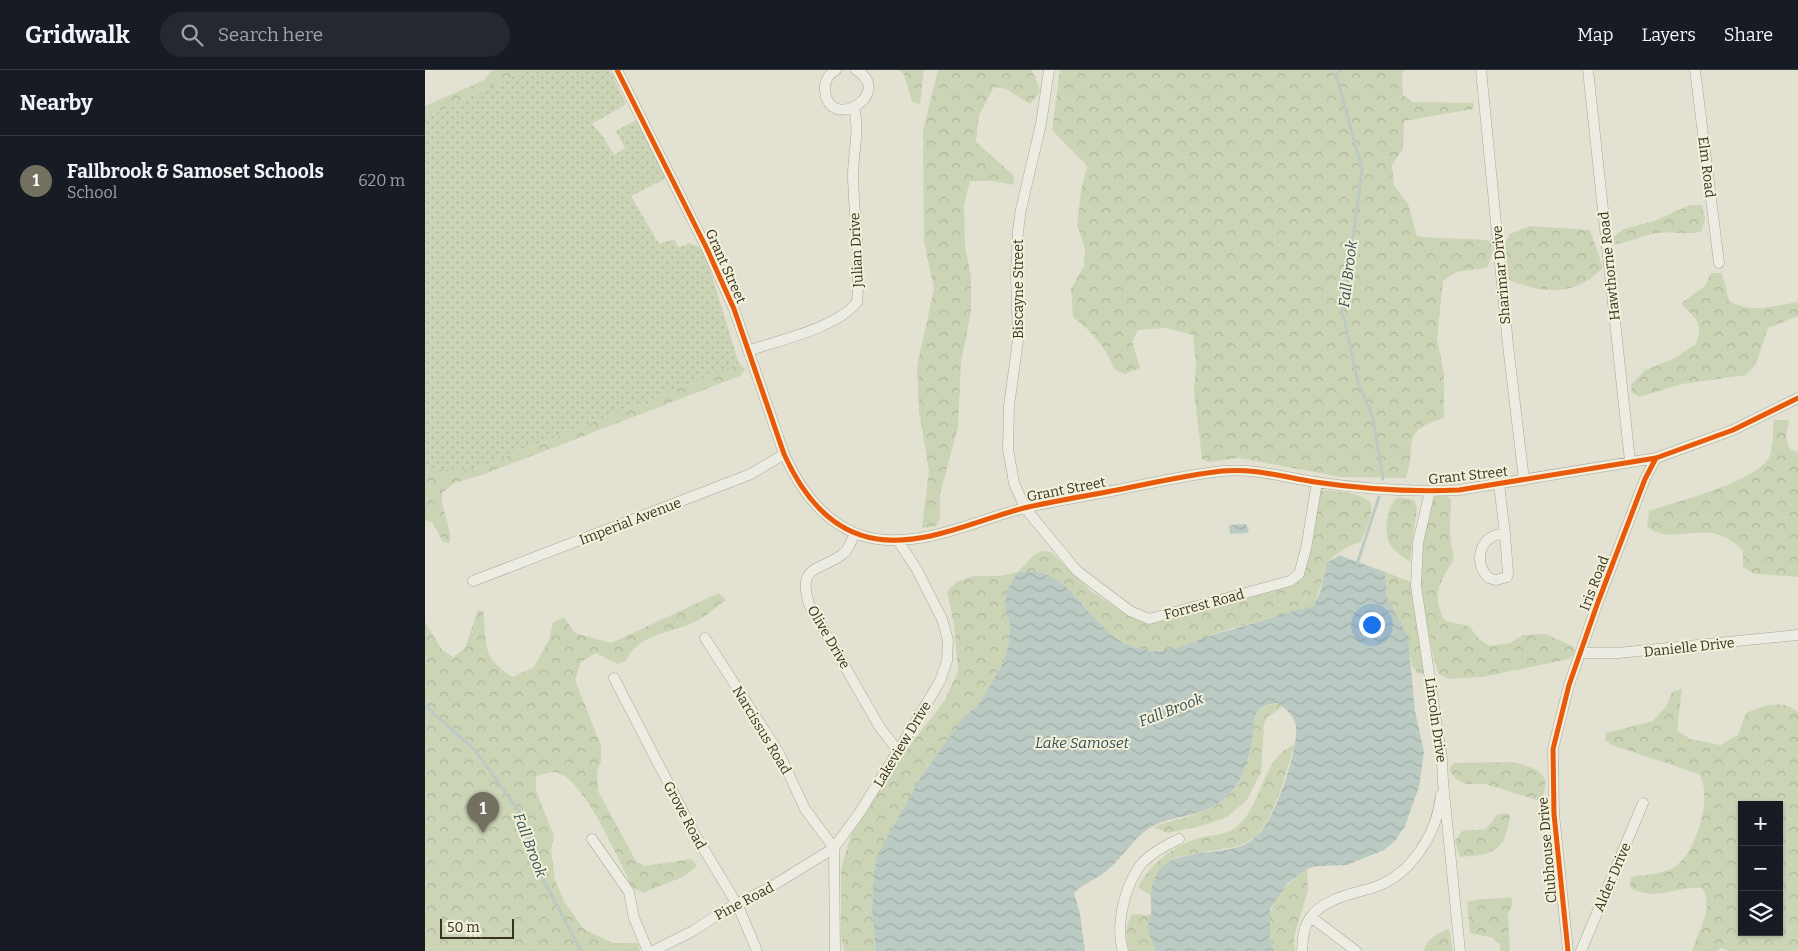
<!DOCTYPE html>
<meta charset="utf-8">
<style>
:root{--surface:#171b24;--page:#242831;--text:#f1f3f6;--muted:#9ea1a6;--line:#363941;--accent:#747060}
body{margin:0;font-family:Bitter,serif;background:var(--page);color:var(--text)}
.controls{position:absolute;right:15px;bottom:15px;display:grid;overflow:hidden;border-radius:0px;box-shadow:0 1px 4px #0004}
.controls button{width:45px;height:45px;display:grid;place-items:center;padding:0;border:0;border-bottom:1px solid var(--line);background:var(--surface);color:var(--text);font:25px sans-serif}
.scale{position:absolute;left:15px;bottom:12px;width:74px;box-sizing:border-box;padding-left:5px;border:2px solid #383223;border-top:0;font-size:14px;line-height:18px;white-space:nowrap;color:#383223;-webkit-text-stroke:4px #f3f1da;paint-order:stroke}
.you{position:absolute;left:946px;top:554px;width:18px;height:18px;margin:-12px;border:4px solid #fff;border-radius:50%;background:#1a73e8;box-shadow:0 0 0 8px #1a73e833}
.badge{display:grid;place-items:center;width:32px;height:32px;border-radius:50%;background:var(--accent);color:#fff;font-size:16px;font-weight:700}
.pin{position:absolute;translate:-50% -41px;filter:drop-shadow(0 1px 2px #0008)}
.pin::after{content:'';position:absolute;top:26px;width:18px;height:15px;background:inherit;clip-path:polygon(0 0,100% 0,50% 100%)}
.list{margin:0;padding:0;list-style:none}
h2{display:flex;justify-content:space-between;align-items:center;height:65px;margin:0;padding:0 20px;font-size:21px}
h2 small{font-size:16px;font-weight:400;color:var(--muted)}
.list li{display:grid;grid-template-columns:32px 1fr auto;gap:15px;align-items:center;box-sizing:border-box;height:90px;padding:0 20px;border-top:1px solid var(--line)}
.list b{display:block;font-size:19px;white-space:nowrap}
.list p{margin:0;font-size:16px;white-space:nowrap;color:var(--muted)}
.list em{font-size:16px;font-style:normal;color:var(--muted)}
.icon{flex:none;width:28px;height:28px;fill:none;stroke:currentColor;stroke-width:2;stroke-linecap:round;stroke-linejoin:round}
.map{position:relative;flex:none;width:1373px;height:881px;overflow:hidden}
header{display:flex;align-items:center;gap:30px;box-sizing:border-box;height:70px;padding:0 25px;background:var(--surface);border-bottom:1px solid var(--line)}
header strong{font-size:24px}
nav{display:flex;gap:28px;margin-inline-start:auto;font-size:18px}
.search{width:350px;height:45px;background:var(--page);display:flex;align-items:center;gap:12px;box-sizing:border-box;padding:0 18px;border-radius:28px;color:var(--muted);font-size:19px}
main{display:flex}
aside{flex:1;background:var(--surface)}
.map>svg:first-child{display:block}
.grass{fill:url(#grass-dots)}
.forest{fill:url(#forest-crowns);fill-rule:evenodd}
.water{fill:url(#water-waves)}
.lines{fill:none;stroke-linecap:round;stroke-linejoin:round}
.stream{stroke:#bccac4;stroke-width:3}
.street-casing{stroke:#a9a79a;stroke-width:11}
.street{stroke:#ecece3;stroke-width:10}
.cycleway-casing{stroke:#f3f1da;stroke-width:8}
.cycleway{stroke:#e8590c;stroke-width:5}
.labels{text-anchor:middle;stroke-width:4;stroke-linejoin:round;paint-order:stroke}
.street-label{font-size:14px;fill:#383223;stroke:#f3f1da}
.water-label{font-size:15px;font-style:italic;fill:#345056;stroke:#f3f1da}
</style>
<header>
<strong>Gridwalk</strong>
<div class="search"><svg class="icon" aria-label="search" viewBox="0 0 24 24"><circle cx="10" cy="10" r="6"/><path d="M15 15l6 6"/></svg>Search here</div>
<nav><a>Map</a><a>Layers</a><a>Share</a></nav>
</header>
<main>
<aside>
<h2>Nearby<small></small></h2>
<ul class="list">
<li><span class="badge">1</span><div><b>Fallbrook &amp; Samoset Schools</b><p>School</p></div><em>620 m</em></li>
</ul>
</aside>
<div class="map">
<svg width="1373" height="881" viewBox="0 0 1373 881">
<defs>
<pattern id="grass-dots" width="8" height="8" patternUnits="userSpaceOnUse" patternTransform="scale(1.25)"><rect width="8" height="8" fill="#ccd4b6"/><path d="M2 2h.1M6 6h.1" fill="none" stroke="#b0b69c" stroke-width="1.8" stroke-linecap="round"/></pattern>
<pattern id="forest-crowns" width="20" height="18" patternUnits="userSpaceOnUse" patternTransform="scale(1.25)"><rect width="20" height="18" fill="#ccd4b6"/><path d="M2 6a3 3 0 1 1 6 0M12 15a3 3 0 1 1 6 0" fill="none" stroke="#b0b69c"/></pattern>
<pattern id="water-waves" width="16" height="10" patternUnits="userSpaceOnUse" patternTransform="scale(1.25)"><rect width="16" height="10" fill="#bccac4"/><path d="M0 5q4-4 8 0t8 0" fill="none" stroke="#a2aea8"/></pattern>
</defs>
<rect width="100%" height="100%" fill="#e3e2d2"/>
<path class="grass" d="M 101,0 L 185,0 L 201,34 L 167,54 L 179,68 L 189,85 L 200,78 L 191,61 L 211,50 L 242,108 L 206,126 L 234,174 L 249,169 L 254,178 L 264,173 L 274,177 L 280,183 L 314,294 L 48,400 L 12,400 L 0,396 L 0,48 Z"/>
<path class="forest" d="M 67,0 L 101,0 L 0,48 L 0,36 L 59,10 Z
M 474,0 L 499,0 L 495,34 L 487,32 L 479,4 Z
M 513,0 L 606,0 L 611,8 L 615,22 L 605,34 L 581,19 L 569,17 L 554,45 L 551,72 L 588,105 L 589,115 L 568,111 L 545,111 L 539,134 L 540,176 L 546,207 L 546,241 L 536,293 L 533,357 L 515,424 L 515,449 L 511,456 L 497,458 L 504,401 L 494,341 L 492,296 L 509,219 L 499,171 L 498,61 Z
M 635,0 L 979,0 L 977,6 L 978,25 L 988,32 L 1049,33 L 1048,39 L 979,51 L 978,79 L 967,95 L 969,115 L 983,134 L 992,166 C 1016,170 1041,167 1066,171 L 1067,185 L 1062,198 L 1031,202 L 1018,211 L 1012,269 L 1019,304 L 1019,348 C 973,362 993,373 981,408 L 916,407 L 814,388 L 784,392 L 777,389 L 769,321 L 771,294 L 768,265 L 741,258 L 713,260 L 707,272 L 715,298 L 700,304 L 689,299 C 682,278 666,261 648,247 L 646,219 L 659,196 L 660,179 L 652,155 L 656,121 L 662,96 L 627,60 Z
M 1265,135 L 1277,135 L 1280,149 L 1276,162 C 1261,165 1248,161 1232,163 C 1217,165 1205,173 1189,174 L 1189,166 L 1199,159 L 1229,151 Z
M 1105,156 L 1165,160 L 1178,198 C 1149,227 1119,224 1084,210 L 1080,173 L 1085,164 Z
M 1286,203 L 1297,203 L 1304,231 C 1327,244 1348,236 1373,232 L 1373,246 L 1343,258 L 1331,294 L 1321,305 L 1257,314 L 1214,327 L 1207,322 L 1206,315 L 1220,300 L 1246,290 L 1271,274 C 1279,250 1270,250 1256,233 L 1280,216 Z
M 314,294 L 320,299 L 315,306 L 57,405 L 29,413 L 17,423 C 16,443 27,455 25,473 L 18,472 L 8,453 L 0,450 L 0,396 L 12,400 L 48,400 Z
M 1349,350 L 1364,350 L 1361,368 L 1365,379 L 1373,382 L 1373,507 L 1330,504 L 1318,497 L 1318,481 C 1311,474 1302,466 1291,464 C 1266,458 1245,473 1222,457 L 1224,441 C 1251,431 1335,412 1345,385 C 1349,375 1347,361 1349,350 Z
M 899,420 C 909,421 942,423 946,434 C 949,444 939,462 936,472 C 926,474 905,486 902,495 C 897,509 895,522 888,536 L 791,563 L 765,574 L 743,580 L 721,580 L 705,576 L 677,559 L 659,535 L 620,504 L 593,503 L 580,538 L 585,554 L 583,577 L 577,595 L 554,634 L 537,650 L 496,707 L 449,801 L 447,841 L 451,881 L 419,881 L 416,866 L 416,798 L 427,762 L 467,699 L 520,630 L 533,601 L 529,554 L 522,522 L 531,512 L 548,506 L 575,506 L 593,502 L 607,487 L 616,481 L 626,482 L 666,521 L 702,545 L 730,552 L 871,514 L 878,504 L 895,421 Z
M 1021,425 L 1026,430 L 1025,465 L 1029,490 C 1014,513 1006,525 1020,551 L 1044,556 L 1054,569 L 1064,576 L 1085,573 L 1098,565 L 1120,564 L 1149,577 L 1150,583 L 1144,589 L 1058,607 L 1023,609 L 1013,603 L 1007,582 L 995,517 L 998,470 L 1009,426 Z
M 973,427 L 989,430 L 992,437 L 985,492 C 979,487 967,480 964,473 C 959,461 961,435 973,427 Z
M 960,502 L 986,512 L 999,603 L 993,604 L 987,596 L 982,567 L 962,528 Z
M 294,523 L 301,530 C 290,538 278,549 265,554 C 241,564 212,565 201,591 L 193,594 L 171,583 L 156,592 L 150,610 L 176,676 L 176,691 L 172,702 L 173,721 L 211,791 L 219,796 L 267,789 L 272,796 L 260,806 L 218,823 L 207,817 C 195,792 159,707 130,702 C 124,702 116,705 111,706 L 111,721 L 129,766 L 126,779 L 130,810 L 140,833 L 159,859 L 188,873 L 213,873 L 215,881 L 0,881 L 0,552 L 17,580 L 28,587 L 40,578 L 53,540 L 58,541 C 62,575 56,588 88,607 L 109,597 L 124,570 L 128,552 L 139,547 L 150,563 L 186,573 Z
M 1257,619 L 1252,660 L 1265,669 L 1295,675 L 1313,665 L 1321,643 C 1338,635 1358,629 1373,642 L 1373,881 L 1303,881 L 1296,878 L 1292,881 L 1267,881 C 1273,861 1290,837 1277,818 C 1252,815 1229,833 1205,817 L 1206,807 C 1219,805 1240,804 1251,796 C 1272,781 1288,725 1274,704 L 1187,675 L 1180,670 L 1181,663 L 1228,651 L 1241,636 L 1247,622 ZM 1317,735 L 1354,735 L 1354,862 L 1317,862 Z
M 854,633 L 858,637 L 842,647 L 839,654 L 836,702 L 822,730 L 802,747 L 780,755 L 743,763 L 728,757 C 753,748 782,745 802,726 C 814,716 824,693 826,678 C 829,655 824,636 854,633 Z
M 870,674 L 855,722 L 842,752 L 831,767 L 814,776 L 752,787 L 732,806 L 726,826 L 713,817 C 725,794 747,777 771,769 C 781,765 795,766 805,761 C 834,746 835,700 857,682 C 860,679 866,677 870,674 Z
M 1087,692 C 1110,697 1131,704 1115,731 L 1060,714 L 1041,714 L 1030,708 L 1024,700 L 1028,693 Z
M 1078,743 L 1085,744 C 1081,780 1070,785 1035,787 L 1030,771 L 1037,761 L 1061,759 L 1072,745 Z
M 882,799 L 883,820 L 869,867 L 870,881 L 849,881 C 836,840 850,823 882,799 Z
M 1086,827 L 1088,834 L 1083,844 L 1085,881 L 1075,881 L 1075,874 L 1068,868 L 1045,863 L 1042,832 C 1055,827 1072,830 1086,827 Z
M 707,844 L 727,845 L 723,857 L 731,881 L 704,881 C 700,868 700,856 707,844 Z
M 1024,859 L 1028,881 L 999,881 C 1000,870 1014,862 1024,859 Z"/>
<path class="water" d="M 821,454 L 824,460 L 822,463 L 805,464 L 804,455 Z
M 914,485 L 960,502 L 962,528 L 983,567 L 990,641 L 999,682 L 994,717 L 980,756 L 970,771 L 959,780 L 922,795 L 893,796 L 882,799 L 862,814 L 845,839 L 845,867 L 849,881 L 731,881 C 729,874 722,863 723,856 C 724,849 727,845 726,838 C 722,760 800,798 832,766 C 850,749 873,682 871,657 C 870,647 861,639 853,633 C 820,636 832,658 825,682 C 822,696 814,715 803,725 C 779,750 747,743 723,759 C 706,771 696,790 680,802 C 670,810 658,814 649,823 L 655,844 L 660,881 L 451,881 L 447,841 L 449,801 L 453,784 L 496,707 L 537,649 L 554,634 L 577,595 L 583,577 L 585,554 L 580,538 L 581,522 L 593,502 C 601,503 611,501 619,504 C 658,516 670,572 721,580 C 746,584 767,572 790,564 C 797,561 805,561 812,558 C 838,551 862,542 888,536 L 895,523 L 902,493 Z"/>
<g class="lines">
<path class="stream" d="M 916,0 L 911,4 L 937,99 L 918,243 L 933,313 L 948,348 L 958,409
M 932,494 L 954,427
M 0,636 L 50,680 L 98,747 L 112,798 L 156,881"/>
<g class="street-casing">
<path id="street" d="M 192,0 L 282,179 L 309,239 L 359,384 C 377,424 405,462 452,469 C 502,476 552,450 599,438 C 630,431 661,426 692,420 C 727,413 762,405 797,401 C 828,398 859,407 890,412 C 937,419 987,422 1034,420 L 1231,388 L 1308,360 L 1373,328
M 411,0 C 404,4 399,11 400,20 C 403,64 471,23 431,0
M 624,0 L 616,54 L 596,139 L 593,161 L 591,205 L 593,270 L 584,336 L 583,379 L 589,413 L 600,438 L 652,501 L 705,541 L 724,549 L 865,511 L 874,504 L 881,479 L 892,412
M 1056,0 L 1083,275 L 1099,410
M 1163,0 L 1205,391
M 1270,0 L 1294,193
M 323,281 C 354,270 412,258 432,232 C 436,191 429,147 428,106 C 428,82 435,61 429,37
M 1074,414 L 1080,464 C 1055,463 1047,493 1064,508 L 1071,510 L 1082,507 L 1083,503 L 1080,464
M 1005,421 L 993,473 L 991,516 L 1017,690 L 1018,712 L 1035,881
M 430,463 C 427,469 424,480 418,484 C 394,502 372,494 384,534 L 454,656 L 473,681
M 48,511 L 326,404 L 359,384
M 1155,583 L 1193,583 L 1373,565
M 189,608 L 268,761 L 313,836 L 332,881
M 167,769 L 204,822 L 209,848 L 223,881
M 886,847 L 931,881
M 228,881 L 268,861 L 305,837 L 344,818 L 409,778 L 380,739 L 354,683 L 280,568
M 410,881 L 409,778 L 435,742 L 481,668 L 515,611 L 522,591 L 523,570 L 517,549 L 491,498 L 473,471
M 698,881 C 690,855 700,813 718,792 C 728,782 741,775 754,769
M 877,881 C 878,869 878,858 885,848 C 899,828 928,824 950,817 C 987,804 1012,763 1016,725
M 1143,881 L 1129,744 L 1128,679 L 1144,615 L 1173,532 L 1220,409 L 1231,388
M 1156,881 L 1218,733"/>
</g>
<use href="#street" class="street"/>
<g class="cycleway-casing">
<path id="cycleway" d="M 192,0 L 282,179 L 309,239 L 359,384 C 377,424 405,462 452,469 C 502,476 552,450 599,438 C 630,431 661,426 692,420 C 727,413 762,405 797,401 C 828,398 859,407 890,412 C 937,419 987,422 1034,420 L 1231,388 L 1308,360 L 1373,328
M 1143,881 L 1129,744 L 1128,679 L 1144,615 L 1173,532 L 1220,409 L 1231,388"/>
</g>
<use href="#cycleway" class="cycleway"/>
</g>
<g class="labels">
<g class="street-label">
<text transform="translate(1282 97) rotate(83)" y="5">Elm Road</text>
<text transform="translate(431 180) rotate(-93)" y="5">Julian Drive</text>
<text transform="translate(301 196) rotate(66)" y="5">Grant Street</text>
<text transform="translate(1184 196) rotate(-96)" y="5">Hawthorne Road</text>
<text transform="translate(1076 205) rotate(-95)" y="5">Sharimar Drive</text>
<text transform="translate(593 219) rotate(-90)" y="5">Biscayne Street</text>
<text transform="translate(1043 405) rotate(-6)" y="5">Grant Street</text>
<text transform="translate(641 419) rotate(-11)" y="5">Grant Street</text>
<text transform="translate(205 451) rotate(-21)" y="5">Imperial Avenue</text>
<text transform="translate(1169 513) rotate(-69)" y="5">Iris Road</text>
<text transform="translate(779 534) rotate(-15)" y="5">Forrest Road</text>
<text transform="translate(404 567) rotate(60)" y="5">Olive Drive</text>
<text transform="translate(1264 577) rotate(-6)" y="5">Danielle Drive</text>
<text transform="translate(1011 650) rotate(82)" y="5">Lincoln Drive</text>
<text transform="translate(337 660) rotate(59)" y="5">Narcissus Road</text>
<text transform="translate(477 674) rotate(-59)" y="5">Lakeview Drive</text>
<text transform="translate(260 745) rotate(62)" y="5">Grove Road</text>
<text transform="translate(1122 780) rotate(-95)" y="5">Clubhouse Drive</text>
<text transform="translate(1187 807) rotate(-67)" y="5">Alder Drive</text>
<text transform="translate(319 831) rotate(-28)" y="5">Pine Road</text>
</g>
<g class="water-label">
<text transform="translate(923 204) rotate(-83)" y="5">Fall Brook</text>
<text transform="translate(746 640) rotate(-21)" y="5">Fall Brook</text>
<text x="657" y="678">Lake Samoset</text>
<text transform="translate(105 775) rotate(69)" y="5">Fall Brook</text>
</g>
</g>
</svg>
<div class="controls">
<button>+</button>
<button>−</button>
<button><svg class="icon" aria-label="layers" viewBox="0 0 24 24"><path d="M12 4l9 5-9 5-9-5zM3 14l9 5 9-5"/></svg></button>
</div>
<div class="scale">50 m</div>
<div class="you"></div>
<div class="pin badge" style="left:58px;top:763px">1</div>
</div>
</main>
